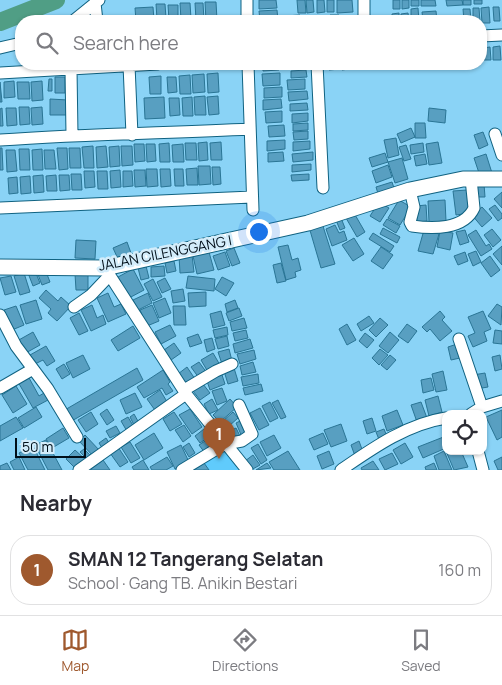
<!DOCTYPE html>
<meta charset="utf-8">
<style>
:root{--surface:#fff;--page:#f7f7f7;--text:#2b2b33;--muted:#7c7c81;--line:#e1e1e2;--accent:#9f592e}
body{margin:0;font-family:Manrope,sans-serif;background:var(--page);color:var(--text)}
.controls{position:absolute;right:15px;bottom:15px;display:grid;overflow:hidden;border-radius:10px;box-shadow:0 1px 4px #0004}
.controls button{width:45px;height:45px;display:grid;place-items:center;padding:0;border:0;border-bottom:1px solid var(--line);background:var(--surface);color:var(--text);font:25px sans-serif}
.scale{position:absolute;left:15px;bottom:12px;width:71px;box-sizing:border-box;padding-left:5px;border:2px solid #000f19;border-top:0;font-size:14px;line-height:18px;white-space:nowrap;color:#000f19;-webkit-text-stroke:4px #d3edfb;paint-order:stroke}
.you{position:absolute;left:258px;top:231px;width:18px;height:18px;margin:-12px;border:4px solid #fff;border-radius:50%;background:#1a73e8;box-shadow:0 0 0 8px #1a73e833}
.badge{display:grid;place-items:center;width:32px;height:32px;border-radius:50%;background:var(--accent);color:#fff;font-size:16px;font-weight:700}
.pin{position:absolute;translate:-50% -41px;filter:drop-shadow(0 1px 2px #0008)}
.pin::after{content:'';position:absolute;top:26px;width:18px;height:15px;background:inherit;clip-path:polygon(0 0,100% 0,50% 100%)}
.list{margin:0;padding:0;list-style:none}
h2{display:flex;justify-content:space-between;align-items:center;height:65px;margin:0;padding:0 20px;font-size:21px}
h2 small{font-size:16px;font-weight:400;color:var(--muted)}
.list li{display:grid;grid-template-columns:32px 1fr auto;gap:15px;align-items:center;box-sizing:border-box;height:70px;margin:0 10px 10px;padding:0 10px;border:1px solid var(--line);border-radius:20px}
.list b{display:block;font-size:19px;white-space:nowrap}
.list p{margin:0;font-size:16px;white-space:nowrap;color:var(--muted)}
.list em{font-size:16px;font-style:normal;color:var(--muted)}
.icon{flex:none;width:28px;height:28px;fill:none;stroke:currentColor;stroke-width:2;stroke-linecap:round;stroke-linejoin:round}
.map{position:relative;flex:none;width:502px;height:470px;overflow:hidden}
.search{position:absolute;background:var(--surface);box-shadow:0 1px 4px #0004;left:15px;right:15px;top:15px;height:55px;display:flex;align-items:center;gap:12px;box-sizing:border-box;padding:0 18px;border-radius:20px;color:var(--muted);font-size:19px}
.sheet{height:145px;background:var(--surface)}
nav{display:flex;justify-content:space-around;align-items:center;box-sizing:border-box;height:70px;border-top:1px solid var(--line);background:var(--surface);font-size:14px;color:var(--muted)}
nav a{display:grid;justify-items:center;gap:2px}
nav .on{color:var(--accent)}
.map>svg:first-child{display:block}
.built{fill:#60cbfc}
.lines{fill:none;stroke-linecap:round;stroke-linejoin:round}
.river{stroke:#509e85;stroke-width:18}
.building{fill:#589fc1;stroke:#2a7595}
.street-casing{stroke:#106281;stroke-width:13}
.secondary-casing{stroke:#106281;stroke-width:17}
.street{stroke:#fff;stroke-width:11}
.secondary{stroke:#fff;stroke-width:15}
.labels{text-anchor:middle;stroke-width:5;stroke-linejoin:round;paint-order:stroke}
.street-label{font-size:14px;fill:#000f19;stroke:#d3edfb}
</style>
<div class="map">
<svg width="502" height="470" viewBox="0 0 502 470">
<rect width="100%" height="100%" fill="#8ad3f6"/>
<path class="built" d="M 223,448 L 241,470 L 188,470 Z"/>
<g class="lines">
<path class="river" d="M 0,22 L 56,0"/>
</g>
<path class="building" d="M 259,0 L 276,0 L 277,8 L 259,9 Z
M 297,0 L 305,0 L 306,13 L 298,13 Z
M 306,0 L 313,0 L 314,12 L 307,13 Z
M 317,0 L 324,0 L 325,12 L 317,13 Z
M 327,0 L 334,0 L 334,12 L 327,12 Z
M 337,0 L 352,0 L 353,12 L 337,13 Z
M 393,0 L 400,0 L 400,9 L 393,9 Z
M 402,0 L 409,0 L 409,8 L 402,9 Z
M 411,0 L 419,0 L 419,6 L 411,6 Z
M 421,0 L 435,0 L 436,6 L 421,6 Z
M 446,0 L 462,0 L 463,5 L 447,6 Z
M 463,0 L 471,0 L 471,5 L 463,5 Z
M 474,0 L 482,0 L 482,4 L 474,4 Z
M 205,2 L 216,2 L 217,20 L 206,21 Z
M 180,3 L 190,3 L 191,19 L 181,20 Z
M 195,3 L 203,3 L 204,20 L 196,20 Z
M 156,4 L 165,4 L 166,18 L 157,19 Z
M 168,5 L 178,5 L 178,20 L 169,20 Z
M 153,7 L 154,20 L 136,21 L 135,8 Z
M 489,7 L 490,23 L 482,23 L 481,8 Z
M 493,7 L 499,7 L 500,21 L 494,21 Z
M 418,8 L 419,21 L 411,21 L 411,9 Z
M 473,8 L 479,8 L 480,21 L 473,21 Z
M 463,9 L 470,9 L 471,21 L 464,21 Z
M 277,10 L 278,20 L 260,21 L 259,11 Z
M 436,11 L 437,21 L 423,21 L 422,12 Z
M 399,13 L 399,21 L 392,21 L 392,14 Z
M 408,13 L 409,21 L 401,21 L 401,14 Z
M 300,15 L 300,21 L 285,21 L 285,16 Z
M 330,15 L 339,15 L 340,21 L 330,21 Z
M 307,16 L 308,21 L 301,21 L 301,17 Z
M 500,46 L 501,60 L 493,60 L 493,47 Z
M 490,47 L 491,60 L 484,60 L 483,48 Z
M 263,64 L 278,64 L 279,70 L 263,71 Z
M 287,64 L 306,64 L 306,67 L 287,68 Z
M 329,64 L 340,64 L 340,69 L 329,70 Z
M 342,64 L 349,64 L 349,69 L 342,70 Z
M 353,64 L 359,64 L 359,67 L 353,68 Z
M 371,64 L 385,64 L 386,67 L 372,67 Z
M 306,70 L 307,77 L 291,78 L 291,71 Z
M 218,73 L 219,92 L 208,93 L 207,74 Z
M 280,73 L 280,85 L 263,86 L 262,74 Z
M 204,74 L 205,92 L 193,93 L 192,75 Z
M 190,75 L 191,94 L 180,94 L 179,76 Z
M 161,76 L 161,94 L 150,94 L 149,77 Z
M 55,77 L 65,77 L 65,93 L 55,93 Z
M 167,77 L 176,77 L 177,92 L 168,93 Z
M 49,79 L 52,79 L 52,91 L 48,91 Z
M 305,79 L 305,89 L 288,90 L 287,80 Z
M 14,81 L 15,97 L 4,98 L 4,82 Z
M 42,81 L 43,100 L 32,101 L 31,82 Z
M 0,82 L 2,102 L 0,102 Z
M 17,82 L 29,82 L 30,99 L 18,99 Z
M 282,87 L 282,97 L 264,98 L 264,88 Z
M 307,91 L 308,99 L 289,101 L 288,92 Z
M 205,96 L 206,115 L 195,115 L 194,97 Z
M 218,96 L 219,114 L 209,115 L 207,97 Z
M 164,97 L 165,118 L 145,119 L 144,98 Z
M 192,97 L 193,116 L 183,116 L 182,98 Z
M 169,98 L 179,98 L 180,115 L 170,116 Z
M 50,99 L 68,100 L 68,115 L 50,115 Z
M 281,99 L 282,108 L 263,110 L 263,100 Z
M 307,103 L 308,110 L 290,111 L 290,104 Z
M 19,107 L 29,107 L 30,124 L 20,125 Z
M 42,107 L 43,124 L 32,125 L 31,108 Z
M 2,108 L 3,126 L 0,126 L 0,109 Z
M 6,108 L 16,108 L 17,125 L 7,126 Z
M 429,108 L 446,110 L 445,123 L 428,121 Z
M 282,111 L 282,122 L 266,123 L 265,112 Z
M 308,113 L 308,121 L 292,123 L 292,114 Z
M 308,123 L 308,130 L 293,131 L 293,124 Z
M 415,123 L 425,123 L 426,138 L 415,138 Z
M 284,125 L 285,136 L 269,137 L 268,126 Z
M 411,128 L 415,137 L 401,143 L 397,134 Z
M 308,131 L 308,139 L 294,140 L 293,132 Z
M 483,132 L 488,145 L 479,149 L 474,135 Z
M 396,138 L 399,155 L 388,158 L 384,140 Z
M 285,140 L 285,149 L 267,151 L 267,141 Z
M 310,141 L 310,149 L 293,151 L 293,142 Z
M 207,142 L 208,160 L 199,161 L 198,143 Z
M 221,142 L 222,160 L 211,160 L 210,143 Z
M 438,142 L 442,163 L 429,165 L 426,144 Z
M 169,143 L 170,162 L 160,162 L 159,144 Z
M 185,143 L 196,143 L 197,160 L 186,160 Z
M 423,143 L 424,152 L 411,154 L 410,145 Z
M 134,144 L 144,144 L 145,161 L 135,162 Z
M 146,144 L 155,144 L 156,161 L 147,162 Z
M 183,144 L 184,162 L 173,162 L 172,145 Z
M 406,145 L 411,159 L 404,161 L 399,147 Z
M 93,146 L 94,168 L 84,168 L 82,147 Z
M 106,146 L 108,167 L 97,168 L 96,147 Z
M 119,146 L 120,166 L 110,167 L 109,147 Z
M 121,146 L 132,146 L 133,165 L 122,166 Z
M 0,148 L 2,148 L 3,170 L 0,170 Z
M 57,148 L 67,148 L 68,169 L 59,170 Z
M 69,148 L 80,148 L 81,168 L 70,168 Z
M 19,149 L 29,149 L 30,170 L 20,170 Z
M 42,149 L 43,170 L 33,170 L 32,150 Z
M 6,150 L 15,150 L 17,171 L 7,172 Z
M 44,150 L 54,150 L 56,169 L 45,169 Z
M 283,152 L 284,161 L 268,162 L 268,153 Z
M 313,152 L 313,160 L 293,162 L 292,154 Z
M 385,153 L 388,162 L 372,167 L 369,158 Z
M 425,154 L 427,164 L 416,166 L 414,156 Z
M 486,154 L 492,173 L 480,176 L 474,158 Z
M 402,158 L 408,179 L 395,183 L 388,162 Z
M 311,164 L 311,170 L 292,172 L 292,165 Z
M 388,165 L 392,177 L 376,183 L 372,171 Z
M 198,166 L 210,166 L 211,184 L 199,185 Z
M 212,167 L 220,167 L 221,184 L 213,185 Z
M 197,168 L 198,185 L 187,185 L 186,169 Z
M 146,169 L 157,169 L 158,186 L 147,187 Z
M 160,169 L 170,169 L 171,186 L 161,187 Z
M 174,169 L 183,169 L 184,186 L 175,186 Z
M 120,170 L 121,187 L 111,188 L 110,171 Z
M 134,170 L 145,170 L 146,186 L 135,187 Z
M 84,171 L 94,171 L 95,187 L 85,188 Z
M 97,171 L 107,171 L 108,189 L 98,189 Z
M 123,171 L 132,171 L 133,186 L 123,187 Z
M 71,174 L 81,174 L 82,190 L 72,190 Z
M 309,174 L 309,180 L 292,181 L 291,175 Z
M 43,175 L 44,192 L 34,193 L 33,176 Z
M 56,175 L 57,191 L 47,191 L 46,176 Z
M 59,175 L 69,175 L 70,190 L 60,191 Z
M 30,176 L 31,193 L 21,194 L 20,177 Z
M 17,177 L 18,193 L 9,194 L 8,178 Z
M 392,182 L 395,191 L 379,197 L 376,187 Z
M 484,184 L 485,197 L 475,197 L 475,185 Z
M 467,190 L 470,213 L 456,215 L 453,191 Z
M 502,192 L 502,208 L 494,199 Z
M 399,200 L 411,207 L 400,225 L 388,218 Z
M 445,200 L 446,221 L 429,222 L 428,201 Z
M 379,202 L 389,208 L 380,222 L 370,216 Z
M 426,205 L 427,221 L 417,222 L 416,206 Z
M 495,205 L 502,214 L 502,218 L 498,221 L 489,209 Z
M 482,207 L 492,218 L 482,227 L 472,215 Z
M 354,213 L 365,232 L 357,237 L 346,218 Z
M 341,218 L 345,228 L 340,230 L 336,220 Z
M 387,219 L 400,226 L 396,233 L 383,225 Z
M 322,223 L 335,264 L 321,268 L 309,227 Z
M 335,225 L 339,233 L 344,231 L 347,240 L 332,246 L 326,229 Z
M 383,228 L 400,237 L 397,243 L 380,234 Z
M 492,229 L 501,240 L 493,247 L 484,235 Z
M 424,230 L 439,234 L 433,254 L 418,251 Z
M 465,230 L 469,242 L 460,245 L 456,232 Z
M 476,230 L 486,246 L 489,244 L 492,249 L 481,256 L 468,235 Z
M 440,231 L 453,233 L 450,250 L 437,247 Z
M 373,233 L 394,246 L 390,252 L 369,239 Z
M 354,238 L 364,254 L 353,261 L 342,245 Z
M 76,240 L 96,241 L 95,259 L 75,258 Z
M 127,242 L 131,253 L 118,259 L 113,248 Z
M 288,245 L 292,260 L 298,258 L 301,270 L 295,272 L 296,277 L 286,280 L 278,247 Z
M 502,246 L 502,265 L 493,254 Z
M 381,247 L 393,255 L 383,269 L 371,261 Z
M 234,248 L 240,263 L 232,266 L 226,251 Z
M 476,251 L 481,262 L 473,266 L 468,254 Z
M 209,252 L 214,270 L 197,274 L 193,256 Z
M 225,252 L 230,266 L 218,270 L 213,256 Z
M 465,252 L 468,261 L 458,265 L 454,256 Z
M 192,255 L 194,272 L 180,273 L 179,256 Z
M 490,256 L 500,270 L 491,277 L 481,263 Z
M 174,261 L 176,271 L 167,273 L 165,263 Z
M 281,263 L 286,281 L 277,283 L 273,265 Z
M 146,266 L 149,278 L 141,280 L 138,268 Z
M 164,266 L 165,276 L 151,277 L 151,267 Z
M 45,269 L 50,282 L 42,285 L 37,272 Z
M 133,269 L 144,290 L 129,298 L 118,277 Z
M 35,271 L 40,283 L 33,286 L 28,273 Z
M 24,273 L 30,292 L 20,295 L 14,276 Z
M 75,274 L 88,274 L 88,290 L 76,290 Z
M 11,276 L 16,292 L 5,295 L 0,278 Z
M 188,276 L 215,279 L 214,291 L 186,288 Z
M 222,277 L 234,283 L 226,296 L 215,289 Z
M 165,278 L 171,289 L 162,293 L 157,282 Z
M 153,279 L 162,297 L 153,301 L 144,284 Z
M 183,289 L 185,301 L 173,303 L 171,291 Z
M 46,290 L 58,301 L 61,297 L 71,306 L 57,321 L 48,313 L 51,309 L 39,298 Z
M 206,292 L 206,306 L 189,307 L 188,293 Z
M 108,293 L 114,307 L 121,304 L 126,314 L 108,322 L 97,298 Z
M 148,293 L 152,303 L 138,310 L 133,300 Z
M 165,298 L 171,313 L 159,318 L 153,303 Z
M 36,300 L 42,319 L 26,324 L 20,305 Z
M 235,300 L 238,308 L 227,312 L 225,304 Z
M 497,304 L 502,307 L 501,325 L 488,316 Z
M 92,305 L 97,318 L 103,315 L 106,324 L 91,331 L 81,310 Z
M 152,305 L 159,321 L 147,326 L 140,310 Z
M 16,306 L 24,325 L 12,330 L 4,310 Z
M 173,306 L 185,306 L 186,325 L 174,325 Z
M 239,308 L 242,316 L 229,321 L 226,313 Z
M 221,311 L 225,325 L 213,328 L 210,314 Z
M 440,311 L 445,317 L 442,320 L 452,331 L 440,341 L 430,329 L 427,332 L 422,327 Z
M 483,311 L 491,329 L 484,332 L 487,341 L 473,347 L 468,336 L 475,333 L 468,317 Z
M 79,313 L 88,331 L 79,335 L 70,318 Z
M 369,316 L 374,323 L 361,331 L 357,324 Z
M 244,318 L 247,328 L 232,331 L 230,322 Z
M 380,318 L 388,325 L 376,337 L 369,330 Z
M 347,324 L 356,340 L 347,345 L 339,329 Z
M 407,324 L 417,331 L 408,343 L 398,336 Z
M 170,325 L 176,336 L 161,344 L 155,332 Z
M 133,326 L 140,338 L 118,351 L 111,340 Z
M 227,327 L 228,335 L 215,338 L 213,330 Z
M 246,330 L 248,338 L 235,341 L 233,333 Z
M 495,330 L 502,331 L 502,344 L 493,343 Z
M 33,332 L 40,345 L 24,354 L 17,341 Z
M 390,332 L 399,340 L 388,353 L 379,346 Z
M 365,333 L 374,340 L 367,348 L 359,341 Z
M 198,334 L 202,343 L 190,347 L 187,338 Z
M 227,336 L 229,346 L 218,349 L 215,339 Z
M 212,338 L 215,349 L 207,352 L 204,340 Z
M 250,339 L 253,348 L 235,353 L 233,344 Z
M 174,343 L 181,353 L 171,360 L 164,350 Z
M 457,344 L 460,358 L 451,360 L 448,347 Z
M 46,346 L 55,361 L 47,366 L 43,360 L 35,364 L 30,355 Z
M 229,349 L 232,361 L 222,364 L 218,352 Z
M 380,349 L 388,355 L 379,365 L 372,358 Z
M 254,350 L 256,359 L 240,364 L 237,354 Z
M 213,353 L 220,365 L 208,372 L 201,360 Z
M 83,355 L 90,369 L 73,378 L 66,363 Z
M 390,355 L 396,360 L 387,370 L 381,365 Z
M 500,355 L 502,369 L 495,371 L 492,357 Z
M 199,362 L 207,373 L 199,378 L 191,367 Z
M 253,362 L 256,372 L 242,375 L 240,366 Z
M 64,364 L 70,374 L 62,379 L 56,369 Z
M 187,367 L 195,379 L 186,385 L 178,374 Z
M 137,368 L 143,380 L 70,422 L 63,411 Z
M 234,368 L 238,381 L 228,384 L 224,371 Z
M 163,370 L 170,382 L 168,384 L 173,391 L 166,395 L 162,388 L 144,398 L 137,387 Z
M 443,371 L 447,390 L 436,392 L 432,374 Z
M 221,372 L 225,384 L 210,390 L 206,378 Z
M 485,373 L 488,387 L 476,389 L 473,375 Z
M 258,374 L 259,383 L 243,386 L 241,377 Z
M 28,376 L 39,396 L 44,393 L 48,400 L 33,408 L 18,382 Z
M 431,378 L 434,390 L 423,393 L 421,380 Z
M 203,384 L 210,393 L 200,400 L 193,391 Z
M 261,384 L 263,391 L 245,395 L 243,388 Z
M 16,386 L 27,404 L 13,413 L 2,395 Z
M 222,388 L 227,401 L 217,405 L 212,391 Z
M 160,390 L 169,405 L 157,413 L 147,399 Z
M 135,393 L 142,407 L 126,414 L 120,400 Z
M 438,396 L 442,412 L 429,416 L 425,400 Z
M 212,399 L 218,410 L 209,414 L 204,404 Z
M 230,399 L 237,407 L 220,422 L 213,415 Z
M 278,400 L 286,417 L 281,419 L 272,403 Z
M 270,402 L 278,418 L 270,422 L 262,406 Z
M 421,402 L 427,418 L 417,422 L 411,405 Z
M 36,407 L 42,417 L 24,428 L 18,418 Z
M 260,408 L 269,425 L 259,430 L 250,413 Z
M 107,409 L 114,420 L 107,425 L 100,414 Z
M 190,409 L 202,427 L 192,434 L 179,415 Z
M 397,410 L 403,425 L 387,431 L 382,416 Z
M 502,410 L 502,437 L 497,440 L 486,417 Z
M 91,412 L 98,424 L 86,432 L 78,420 Z
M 174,412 L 182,424 L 170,431 L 163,419 Z
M 233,412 L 238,418 L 229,426 L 223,421 Z
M 134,414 L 139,423 L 134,425 L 130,417 Z
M 16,417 L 23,428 L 0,441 L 0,426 Z
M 128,417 L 135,429 L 128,433 L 121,421 Z
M 372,418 L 376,431 L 367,434 L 363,421 Z
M 244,419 L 251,433 L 242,437 L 236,423 Z
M 341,424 L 347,441 L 331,447 L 324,430 Z
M 184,425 L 191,436 L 183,442 L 175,430 Z
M 116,426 L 120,433 L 110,438 L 106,431 Z
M 63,428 L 69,438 L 52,448 L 46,439 Z
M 236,428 L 240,436 L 229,442 L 224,434 Z
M 204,429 L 210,436 L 200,443 L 195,436 Z
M 384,429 L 388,439 L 380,442 L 376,432 Z
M 154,433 L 163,448 L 144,460 L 135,445 Z
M 323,433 L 328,444 L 314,450 L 309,439 Z
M 85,435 L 100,451 L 94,457 L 79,441 Z
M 274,435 L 281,448 L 267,456 L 260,442 Z
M 446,436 L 446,448 L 423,458 L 418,447 Z
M 211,437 L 217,445 L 205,453 L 199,445 Z
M 106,438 L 111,446 L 104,451 L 99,443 Z
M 46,440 L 62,470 L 48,470 L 35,445 Z
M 359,441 L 363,452 L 355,456 L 351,445 Z
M 130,442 L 140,458 L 131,463 L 121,447 Z
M 189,443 L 195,453 L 189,457 L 183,447 Z
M 405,443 L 413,457 L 401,464 L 393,450 Z
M 258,444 L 267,460 L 261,464 L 251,448 Z
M 181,445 L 189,462 L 175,469 L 167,452 Z
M 33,446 L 45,470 L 28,470 L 19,453 Z
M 118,447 L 128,462 L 120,467 L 110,453 Z
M 84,449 L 91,456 L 88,460 L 80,452 Z
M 75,450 L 87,461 L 77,470 L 66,459 Z
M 288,451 L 300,470 L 274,470 L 269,462 Z
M 329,451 L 334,464 L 322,469 L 317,456 Z
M 444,451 L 452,470 L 439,470 L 434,456 Z
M 446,451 L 461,451 L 468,467 L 454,470 Z
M 392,453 L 398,464 L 385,470 L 379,459 Z
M 253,455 L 260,465 L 251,470 L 245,461 Z
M 19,457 L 25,470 L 14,470 L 10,462 Z
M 167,457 L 173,466 L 166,470 L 152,470 L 150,467 Z
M 502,457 L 502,470 L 498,470 L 494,461 Z
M 103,460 L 110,470 L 91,470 L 91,469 Z
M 143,460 L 149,470 L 134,470 L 132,467 Z
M 373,461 L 379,470 L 362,470 L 361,468 Z
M 7,463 L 11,470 L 0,470 L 0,466 Z
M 204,463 L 209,470 L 194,470 Z
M 267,463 L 271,468 L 256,470 Z
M 434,463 L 437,470 L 426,470 L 425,467 Z"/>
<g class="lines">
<g class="street-casing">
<path id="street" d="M 247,0 L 247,21
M 95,3 L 97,21
M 73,21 L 99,0
M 364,21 L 364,0
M 481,36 L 502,35
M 0,48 L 21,43
M 248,64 L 253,210
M 317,64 L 323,188
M 129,65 L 132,135
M 71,69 L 72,135
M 0,73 L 158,64
M 495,134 L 502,155
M 0,140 C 83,134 167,133 250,129
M 410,190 L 414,207 L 410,222 L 412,226 C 432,229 464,230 474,208 L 471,179
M 0,208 L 252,197
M 105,268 L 186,394 L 247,470
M 74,307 L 91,295 L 110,275
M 0,315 L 16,346 L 48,389 L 77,437
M 459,339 L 482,407
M 0,388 L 33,369
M 184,390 L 216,371 L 232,364
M 471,414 L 482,407 L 502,401
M 478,451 L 483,470
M 79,470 L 186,394
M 182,470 L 225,444 L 242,441 L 252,434 L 239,405
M 341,470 C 373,448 407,424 446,418"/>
</g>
<g class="secondary-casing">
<path id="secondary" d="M 0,267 L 105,268 L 308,223 L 410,190 L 463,179 L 502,179"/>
</g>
<use href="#street" class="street"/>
<use href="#secondary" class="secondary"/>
</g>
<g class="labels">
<g class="street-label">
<text transform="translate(165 253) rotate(-11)" y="5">JALAN CILENGGANG I</text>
</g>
</g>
</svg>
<div class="controls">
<button><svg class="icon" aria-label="locate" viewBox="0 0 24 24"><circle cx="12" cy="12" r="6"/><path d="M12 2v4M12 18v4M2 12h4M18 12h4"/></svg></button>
</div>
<div class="scale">50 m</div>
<div class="you"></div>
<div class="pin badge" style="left:219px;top:459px">1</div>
<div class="search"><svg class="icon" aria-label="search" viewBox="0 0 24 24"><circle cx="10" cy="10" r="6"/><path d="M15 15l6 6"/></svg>Search here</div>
</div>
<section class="sheet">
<h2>Nearby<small></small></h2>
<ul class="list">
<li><span class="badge">1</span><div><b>SMAN 12 Tangerang Selatan</b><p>School · Gang TB. Anikin Bestari</p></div><em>160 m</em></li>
</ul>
</section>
<nav>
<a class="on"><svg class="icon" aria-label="map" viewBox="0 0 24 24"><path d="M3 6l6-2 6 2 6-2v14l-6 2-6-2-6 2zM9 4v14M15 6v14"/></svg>Map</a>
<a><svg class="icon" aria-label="directions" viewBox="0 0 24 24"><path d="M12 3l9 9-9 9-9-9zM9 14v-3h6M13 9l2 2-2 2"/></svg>Directions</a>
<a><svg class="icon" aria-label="saved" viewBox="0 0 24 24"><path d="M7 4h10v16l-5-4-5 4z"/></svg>Saved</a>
</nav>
